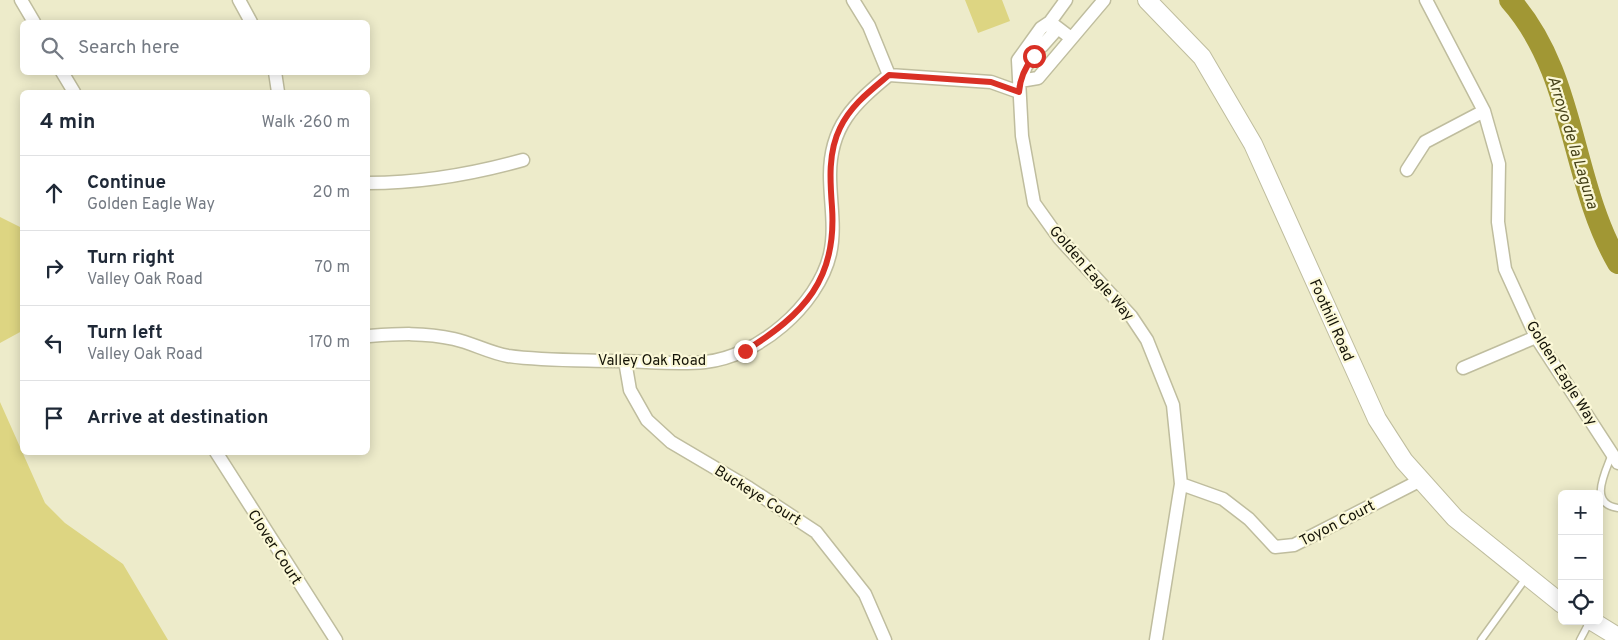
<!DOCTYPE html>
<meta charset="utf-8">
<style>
:root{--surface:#fff;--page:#f6f6f7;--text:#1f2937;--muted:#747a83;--line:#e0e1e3}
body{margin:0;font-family:Overpass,sans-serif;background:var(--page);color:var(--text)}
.controls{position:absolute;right:15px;bottom:15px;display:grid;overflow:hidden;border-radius:8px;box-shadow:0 2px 12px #0003}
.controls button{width:45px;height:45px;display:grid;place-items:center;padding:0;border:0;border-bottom:1px solid var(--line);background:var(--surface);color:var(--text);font:25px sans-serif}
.stop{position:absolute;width:15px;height:15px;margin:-11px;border:4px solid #d93025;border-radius:50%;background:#fff}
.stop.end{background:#d93025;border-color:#fff;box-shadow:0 1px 5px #0008}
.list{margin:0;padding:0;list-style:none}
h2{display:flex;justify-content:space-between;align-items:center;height:65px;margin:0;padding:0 20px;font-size:21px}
h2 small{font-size:16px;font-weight:400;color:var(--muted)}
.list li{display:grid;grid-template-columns:32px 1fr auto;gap:15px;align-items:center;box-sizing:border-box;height:75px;padding:0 20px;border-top:1px solid var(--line)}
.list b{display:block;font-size:19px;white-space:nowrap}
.list p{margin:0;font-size:16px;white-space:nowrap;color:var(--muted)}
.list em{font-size:16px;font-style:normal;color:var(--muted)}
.icon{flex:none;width:28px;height:28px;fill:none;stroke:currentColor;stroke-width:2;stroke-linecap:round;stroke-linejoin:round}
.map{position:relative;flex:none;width:1618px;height:640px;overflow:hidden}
.search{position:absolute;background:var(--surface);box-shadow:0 2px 12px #0003;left:20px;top:20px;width:350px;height:55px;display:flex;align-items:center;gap:12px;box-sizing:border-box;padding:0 18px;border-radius:8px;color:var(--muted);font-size:19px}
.panel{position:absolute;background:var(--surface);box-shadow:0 2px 12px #0003;left:20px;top:90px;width:350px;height:365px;border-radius:8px}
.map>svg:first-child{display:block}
.green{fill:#ddd582}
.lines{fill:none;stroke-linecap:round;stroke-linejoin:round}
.river{stroke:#a19734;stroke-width:22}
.lane-casing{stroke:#bfbd9e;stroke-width:9}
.street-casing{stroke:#bfbd9e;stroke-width:15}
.secondary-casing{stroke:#bfbd9e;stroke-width:20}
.lane{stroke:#fff;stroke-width:6}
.street{stroke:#fff;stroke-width:12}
.secondary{stroke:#fff;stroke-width:18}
.route{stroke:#d93025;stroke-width:6}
.labels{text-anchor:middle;stroke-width:4.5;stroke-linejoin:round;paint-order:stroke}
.street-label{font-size:15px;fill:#141307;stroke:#fbf8d7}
.water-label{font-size:16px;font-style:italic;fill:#454118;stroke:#fbf8d7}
</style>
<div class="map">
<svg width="1618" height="640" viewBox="0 0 1618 640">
<rect width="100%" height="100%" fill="#edebca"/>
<path class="green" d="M 965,0 L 1002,0 L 1010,21 L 978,33 Z
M 0,217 L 22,228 L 22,331 L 0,343 Z
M 0,402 L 45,503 L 65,523 L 123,564 L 168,640 L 0,640 Z"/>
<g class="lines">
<path class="river" d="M 1510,0 C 1576,74 1570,180 1618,263"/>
<g class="lane-casing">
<path id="lane" d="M 1612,454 C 1605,473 1588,504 1618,508
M 1481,640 L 1526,578
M 1580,640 L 1590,621"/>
</g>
<g class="street-casing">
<path id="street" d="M 21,0 L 34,22
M 239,0 L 251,22
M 853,0 L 869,26 L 889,75
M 1066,0 L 1050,22 L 1041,28 L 1018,60 L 1022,136 L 1034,203 L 1059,238 L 1131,316 L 1147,340 L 1173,405 L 1181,484 L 1156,640
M 1426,0 L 1484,111 L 1499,164 L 1498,222 L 1505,269 L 1536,337 L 1618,463
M 1050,22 L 1071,38
M 1042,46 L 1058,28
M 62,72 L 74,92
M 275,72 L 278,92
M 1021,79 L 1026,66 L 1034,56
M 1020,81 L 1038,78 L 1104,0
M 1407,170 L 1425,142 L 1484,111
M 368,183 C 420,183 473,174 523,160
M 368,336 C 397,334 424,332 454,339 C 472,343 490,353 508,356 C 543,361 579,360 614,361 C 644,361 675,365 705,362 C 757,357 818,306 830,254 C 836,228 830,202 830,175 C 830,126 854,104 889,75 L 991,82 L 1019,92
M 625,361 L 630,390 L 647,420 L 671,442 L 749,488 L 816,532 L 865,594 L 885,640
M 1463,368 L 1536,337
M 216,452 L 336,640
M 1181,484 L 1223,499 L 1249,519 L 1275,547 L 1294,545 L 1421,480"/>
</g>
<g class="secondary-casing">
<path id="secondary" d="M 1147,0 L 1202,57 L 1253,144 L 1377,419 L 1404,461 L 1455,518 L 1562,604
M 1592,621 L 1618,637"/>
</g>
<use href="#lane" class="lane"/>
<use href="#street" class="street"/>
<use href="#secondary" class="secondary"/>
</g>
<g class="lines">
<path class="route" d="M 745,351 C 804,314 837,280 832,207 C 830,181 828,152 840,128 C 851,105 870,91 889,75 L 991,82 L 1019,92 C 1020,78 1025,67 1034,56"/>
</g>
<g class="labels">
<g class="street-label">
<text transform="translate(1092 273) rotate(49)" y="5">Golden Eagle Way</text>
<text transform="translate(1332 320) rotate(66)" y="5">Foothill Road</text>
<text x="652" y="365">Valley Oak Road</text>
<text transform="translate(1562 373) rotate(58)" y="5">Golden Eagle Way</text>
<text transform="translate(758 495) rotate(32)" y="5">Buckeye Court</text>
<text transform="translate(1337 523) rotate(-27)" y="5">Toyon Court</text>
<text transform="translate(275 547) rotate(57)" y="5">Clover Court</text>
</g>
<g class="water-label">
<text transform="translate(1574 142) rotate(73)" y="6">Arroyo de la Laguna</text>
</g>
</g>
</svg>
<div class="controls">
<button>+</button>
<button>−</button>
<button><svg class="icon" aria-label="locate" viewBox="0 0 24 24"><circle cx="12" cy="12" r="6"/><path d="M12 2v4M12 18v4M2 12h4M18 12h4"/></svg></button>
</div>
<div class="stop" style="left:1034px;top:56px"></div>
<div class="stop end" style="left:745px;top:351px"></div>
<div class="search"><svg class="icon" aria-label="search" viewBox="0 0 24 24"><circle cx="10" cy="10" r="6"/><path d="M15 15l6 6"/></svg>Search here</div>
<section class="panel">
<h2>4 min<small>Walk · 260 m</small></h2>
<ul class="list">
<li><svg class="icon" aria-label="ahead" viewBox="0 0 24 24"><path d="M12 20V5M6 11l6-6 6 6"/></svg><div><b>Continue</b><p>Golden Eagle Way</p></div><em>20 m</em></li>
<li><svg class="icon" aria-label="right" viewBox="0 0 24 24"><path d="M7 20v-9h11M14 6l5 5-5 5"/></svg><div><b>Turn right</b><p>Valley Oak Road</p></div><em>70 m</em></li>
<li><svg class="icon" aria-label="left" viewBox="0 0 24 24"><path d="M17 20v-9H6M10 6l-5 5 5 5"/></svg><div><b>Turn left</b><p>Valley Oak Road</p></div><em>170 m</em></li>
<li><svg class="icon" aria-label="arrive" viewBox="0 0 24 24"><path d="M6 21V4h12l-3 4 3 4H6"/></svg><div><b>Arrive at destination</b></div></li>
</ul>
</section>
</div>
